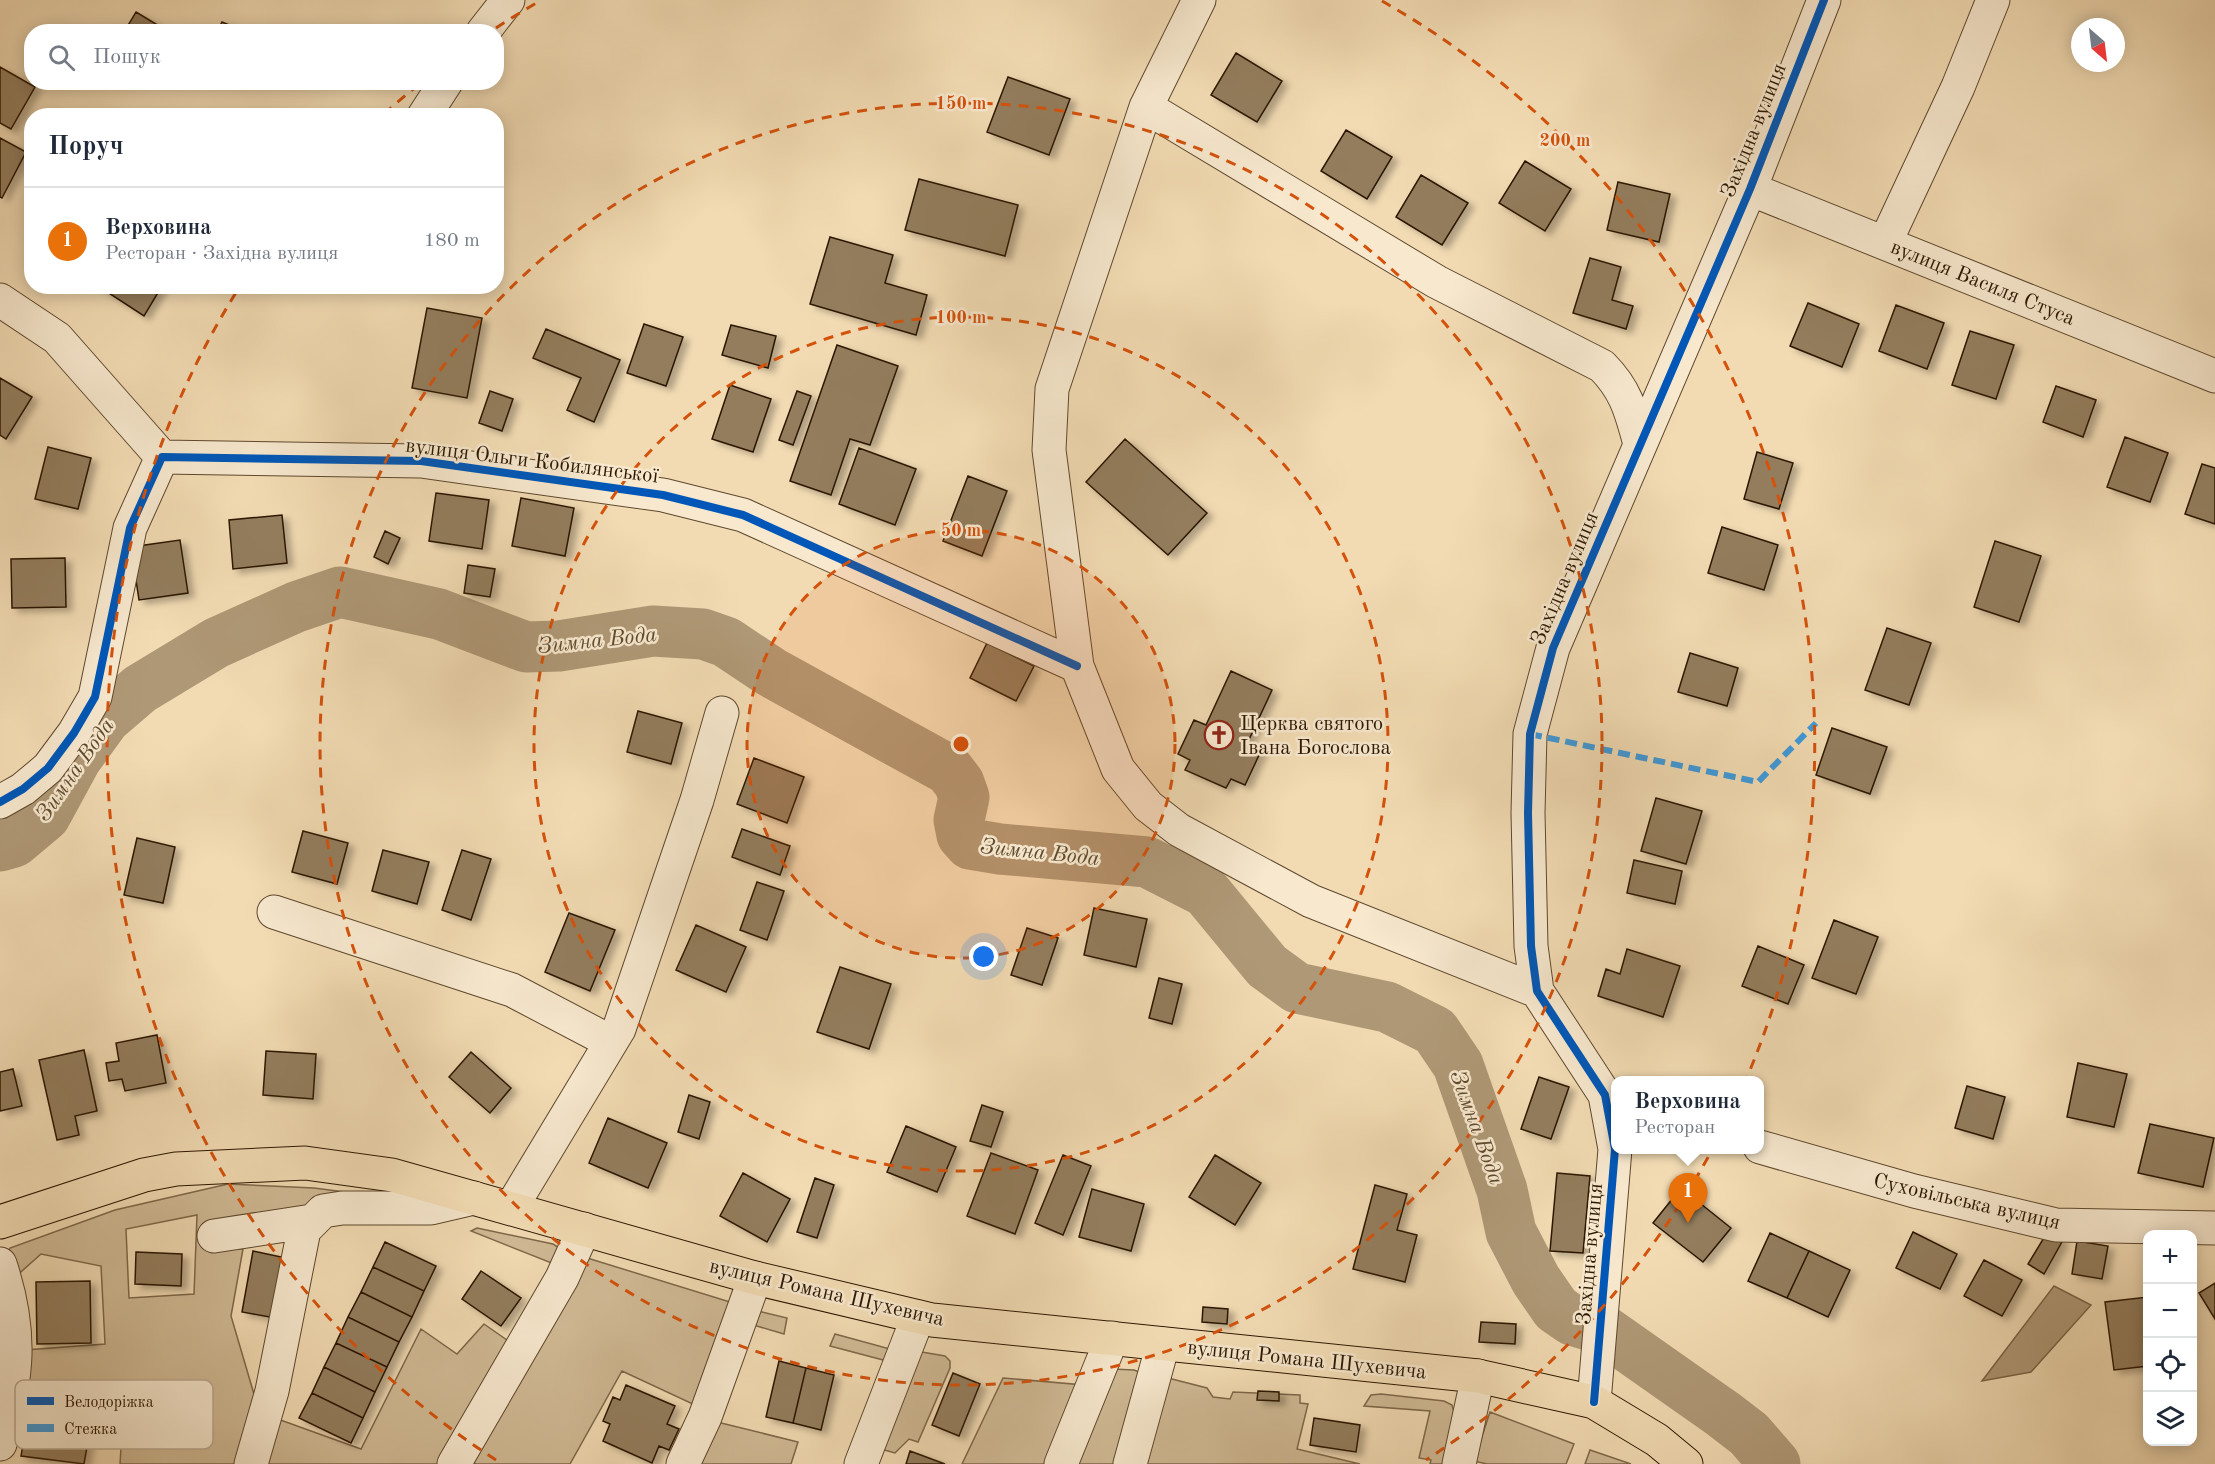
<!DOCTYPE html>
<html lang="uk">
<meta charset="utf-8">
<style>
:root{--surface:#fff;--page:#f2f2f3;--text:#1f2937;--muted:#747a83;--line:#e0e1e3;--accent:#b45309}
body{margin:0;font-family:"Old Standard TT",serif;background:var(--page);color:var(--text)}
.controls{position:absolute;right:18px;bottom:18px;display:grid;overflow:hidden;border-radius:12px;box-shadow:0 3px 15px #0003}
.controls button{width:54px;height:54px;display:grid;place-items:center;padding:0;border:0;border-bottom:2px solid var(--line);background:var(--surface);color:var(--text);font:30px sans-serif}
.compass{position:absolute;left:2071px;top:18px;width:54px;height:54px;border-radius:50%;background:var(--surface);box-shadow:0 3px 15px #0003;rotate:152deg}
.you{position:absolute;left:984px;top:957px;width:21px;height:21px;margin:-15px;border:4px solid #fff;border-radius:50%;background:#1a73e8;box-shadow:0 0 0 9px #1a73e833}
.badge{display:grid;place-items:center;width:39px;height:39px;border-radius:50%;background:var(--accent);color:#fff;font-size:20px;font-weight:700}
.pin{position:absolute;translate:-50% -50px;filter:drop-shadow(0 2px 3px #0008)}
.pin::after{content:'';position:absolute;top:32px;width:21px;height:18px;background:inherit;clip-path:polygon(0 0,100% 0,50% 100%)}
.popup{position:absolute;left:1611px;top:1076px;width:153px;height:78px;box-sizing:border-box;display:grid;place-content:center;border-radius:12px;background:var(--surface);filter:drop-shadow(0 2px 4px #0005);font-size:20px;white-space:nowrap;color:var(--muted)}
.popup b{font-size:22px;color:var(--text)}
.popup::after{content:'';position:absolute;left:50%;top:100%;margin-left:-12px;border:12px solid transparent;border-top-color:var(--surface)}
.list{margin:0;padding:0;list-style:none}
h2{display:flex;justify-content:space-between;align-items:center;height:78px;margin:0;padding:0 24px;font-size:26px}
h2 small{font-size:20px;font-weight:400;color:var(--muted)}
.list li{display:grid;grid-template-columns:39px 1fr auto;gap:18px;align-items:center;box-sizing:border-box;height:108px;padding:0 24px;border-top:2px solid var(--line)}
.list b{display:block;font-size:22px;white-space:nowrap}
.list p{margin:0;font-size:20px;white-space:nowrap;color:var(--muted)}
.list em{font-size:20px;font-style:normal;color:var(--muted)}
.icon{flex:none;width:33px;height:33px;fill:none;stroke:currentColor;stroke-width:2;stroke-linecap:round;stroke-linejoin:round}
.map{position:relative;flex:none;width:2215px;height:1464px;overflow:hidden}
.search{position:absolute;background:var(--surface);box-shadow:0 3px 15px #0003;left:24px;top:24px;width:480px;height:66px;display:flex;align-items:center;gap:15px;box-sizing:border-box;padding:0 21px;border-radius:24px;color:var(--muted);font-size:22px}
.panel{position:absolute;background:var(--surface);box-shadow:0 3px 15px #0003;left:24px;top:108px;width:480px;height:186px;border-radius:24px}
.map>svg:first-child{display:block}
.green{fill:#d0ba95;stroke:#7e684a;stroke-width:1.5;fill-rule:evenodd}
.water{fill:#af9876;stroke:#7b6447;stroke-width:1.5}
.lines{fill:none;stroke-linecap:round;stroke-linejoin:round}
.river{stroke:#af9876;stroke-width:51}
.building{fill:#937d5d;stroke:#2c1700;stroke-width:1.5;filter:url(#shadow)}
.minor-casing{stroke:#5e482d;stroke-width:35}
.major-casing{stroke:#2c1700;stroke-width:35}
.minor{stroke:#f7e8ce;stroke-width:33}
.major{stroke:#f2dbb3;stroke-width:33}
.quiet{stroke:#3d9adc;stroke-width:6;stroke-dasharray:12 6;stroke-linecap:butt}
.cycleway-casing{stroke:#f7e8ce;stroke-width:11}
.cycleway{stroke:#0057b8;stroke-width:8}
.ring{fill:none;stroke:#d5520b;stroke-width:3;stroke-dasharray:10 8}
.labels{text-anchor:middle;stroke-width:5;stroke-linejoin:round;paint-order:stroke}
.street-label{font-size:21px;fill:#2c1700;stroke:#f7e8ce}
.poi-label{font-size:21px;fill:#2c1700;stroke:#f7e8ce;text-anchor:start}
.water-label{font-size:22px;font-style:italic;fill:#604b2f;stroke:#f7e8ce}
.key{fill:#f7e8ce;stroke:#baa990;stroke-width:1.5}
.key-label{font-size:16px;fill:#2c1700}
.centre{fill:#d5520b;stroke:#f7e8ce;stroke-width:3}
.ring-label{font-size:18px;text-anchor:middle;font-weight:bold;fill:#d5520b;stroke:#f7e8ce;stroke-width:5;stroke-linejoin:round;paint-order:stroke}
</style>
<div class="map">
<svg width="2215" height="1464" viewBox="0 0 2215 1464">
<defs>
<filter id="shadow"><feDropShadow dx="6" dy="4" stdDeviation="3" flood-color="#0004"/></filter>
</defs>
<rect width="100%" height="100%" fill="#f2dbb3"/>
<filter id="stains"><feTurbulence type="fractalNoise" baseFrequency=".00333" numOctaves="4"/><feColorMatrix values="0 0 0 0 .2 0 0 0 0 .09 0 0 0 0 .02 0 0 0 .5 -.17"/></filter>
<radialGradient id="worn" r=".72"><stop offset=".6" stop-color="#630" stop-opacity="0"/><stop offset="1" stop-color="#630" stop-opacity=".3"/></radialGradient>
<path class="green" d="M 228,1184 L 314,1188 L 368,1195 L 209,1249 L 243,1249 L 231,1316 L 256,1401 L 240,1464 L 120,1464 L 123,1414 L 22,1389 L 25,1350 L 105,1344 L 101,1266 L 41,1254 L 13,1279 L 6,1256 L 10,1248 L 115,1210 ZM 197,1215 L 194,1294 L 129,1298 L 126,1229 Z
M 477,1228 L 553,1244 L 561,1249 L 559,1266 L 471,1231 Z
M 584,1257 L 730,1302 L 697,1406 L 622,1371 L 570,1464 L 476,1464 L 471,1461 Z
M 754,1310 L 787,1318 L 784,1334 L 750,1324 Z
M 484,1324 L 514,1345 L 443,1464 L 265,1464 L 275,1418 L 361,1449 L 421,1329 L 457,1354 Z
M 835,1334 L 890,1349 L 887,1361 L 830,1346 Z
M 916,1351 L 945,1356 L 950,1361 L 950,1368 L 918,1442 L 909,1439 L 895,1453 L 877,1448 Z
M 1112,1369 L 1134,1370 L 1144,1374 L 1123,1464 L 1068,1464 Z
M 1003,1378 L 1084,1385 L 1050,1464 L 962,1464 Z
M 1168,1378 L 1207,1388 L 1213,1397 L 1230,1399 L 1233,1392 L 1300,1395 L 1300,1403 L 1308,1404 L 1297,1449 L 1360,1464 L 1137,1464 Z
M 1381,1394 L 1444,1401 L 1452,1405 C 1459,1423 1449,1446 1443,1464 L 1430,1464 L 1431,1460 L 1419,1458 L 1430,1411 L 1364,1406 L 1371,1395 Z
M 1490,1412 L 1574,1444 L 1566,1464 L 1487,1464 L 1474,1461 Z
M 713,1421 L 798,1442 L 791,1464 L 692,1464 Z
M 1590,1450 L 1631,1464 L 1585,1464 Z"/>
<path class="water" d="M 2054,1286 L 2091,1305 L 2031,1372 L 1982,1381 Z"/>
<g class="lines">
<path class="river" d="M 0,846 L 14,842 L 45,816 L 76,759 L 105,719 L 140,689 L 216,643 L 296,607 L 340,592 L 439,614 L 526,647 L 559,646 L 653,631 L 703,634 L 726,642 L 771,672 L 949,770 L 959,783 L 964,797 L 959,820 L 962,835 L 970,844 L 1000,849 L 1147,862 L 1206,892 L 1267,966 L 1297,988 L 1387,1007 L 1435,1031 L 1458,1065 L 1502,1190 L 1511,1232 L 1536,1280 L 1556,1309 L 1572,1320 L 1602,1329 L 1723,1414 L 1749,1434 L 1775,1464"/>
</g>
<path class="building" d="M 136,12 L 169,32 L 124,32 Z
M 222,22 L 246,32 L 217,32 Z
M 1236,53 L 1282,81 L 1257,122 L 1211,95 Z
M 0,67 L 35,87 L 11,129 L 0,123 Z
M 1008,77 L 1070,99 L 1049,155 L 987,132 Z
M 1346,130 L 1392,157 L 1367,199 L 1321,171 Z
M 0,138 L 26,152 L 2,198 L 0,197 Z
M 1525,161 L 1571,189 L 1545,231 L 1499,203 Z
M 1421,175 L 1468,203 L 1442,245 L 1396,217 Z
M 919,179 L 1018,205 L 1005,256 L 905,230 Z
M 1618,182 L 1670,194 L 1659,242 L 1607,230 Z
M 830,237 L 893,255 L 885,283 L 927,295 L 916,335 L 810,304 Z
M 1590,258 L 1621,267 L 1612,300 L 1633,306 L 1626,329 L 1573,313 Z
M 98,286 L 162,286 L 144,316 Z
M 1808,303 L 1859,324 L 1842,367 L 1790,346 Z
M 1896,305 L 1944,323 L 1927,369 L 1879,351 Z
M 427,308 L 482,318 L 467,398 L 412,388 Z
M 644,324 L 683,337 L 666,386 L 627,373 Z
M 731,325 L 776,336 L 768,368 L 722,355 Z
M 546,329 L 620,360 L 594,422 L 567,410 L 581,378 L 533,358 Z
M 1970,331 L 2014,345 L 1996,399 L 1952,385 Z
M 837,345 L 898,366 L 870,445 L 850,439 L 831,495 L 790,481 Z
M 0,378 L 32,397 L 6,439 L 0,435 Z
M 730,385 L 771,399 L 753,452 L 712,439 Z
M 2056,386 L 2096,400 L 2083,437 L 2043,422 Z
M 490,391 L 513,399 L 502,431 L 479,423 Z
M 797,391 L 811,396 L 793,445 L 779,440 Z
M 2125,437 L 2168,453 L 2150,502 L 2107,487 Z
M 1125,439 L 1207,513 L 1168,555 L 1086,482 Z
M 48,447 L 91,458 L 78,509 L 35,499 Z
M 859,448 L 916,469 L 895,525 L 839,504 Z
M 1757,452 L 1793,463 L 1779,509 L 1744,499 Z
M 2202,464 L 2215,468 L 2215,524 L 2185,514 Z
M 968,476 L 1007,491 L 982,556 L 943,541 Z
M 436,493 L 489,500 L 482,549 L 429,541 Z
M 521,498 L 574,508 L 565,556 L 512,546 Z
M 282,515 L 287,563 L 233,569 L 229,520 Z
M 1722,527 L 1778,545 L 1764,590 L 1708,573 Z
M 385,531 L 400,538 L 388,564 L 374,557 Z
M 180,540 L 188,593 L 139,600 L 131,547 Z
M 1995,541 L 2041,556 L 2019,622 L 1974,607 Z
M 65,558 L 66,607 L 12,608 L 11,559 Z
M 468,565 L 495,569 L 490,597 L 464,593 Z
M 1887,628 L 1931,643 L 1909,705 L 1865,690 Z
M 987,643 L 1034,666 L 1016,701 L 970,678 Z
M 1690,653 L 1738,668 L 1727,706 L 1678,692 Z
M 1231,671 L 1272,690 L 1247,744 L 1261,751 L 1245,785 L 1231,779 L 1226,788 L 1185,770 L 1190,760 L 1178,754 L 1194,720 L 1206,725 Z
M 638,711 L 682,723 L 671,764 L 627,752 Z
M 1832,728 L 1887,747 L 1870,794 L 1816,775 Z
M 754,758 L 804,777 L 787,823 L 737,804 Z
M 1656,798 L 1702,811 L 1686,864 L 1641,851 Z
M 742,829 L 790,846 L 780,875 L 732,857 Z
M 303,831 L 348,843 L 337,884 L 292,872 Z
M 137,838 L 175,847 L 163,903 L 124,895 Z
M 383,850 L 429,862 L 417,904 L 372,891 Z
M 462,850 L 491,859 L 471,920 L 442,910 Z
M 1634,860 L 1682,871 L 1675,904 L 1627,893 Z
M 757,882 L 784,891 L 767,940 L 740,930 Z
M 1094,908 L 1147,919 L 1136,967 L 1084,955 Z
M 569,913 L 615,930 L 590,991 L 545,972 Z
M 1834,920 L 1878,937 L 1856,994 L 1812,978 Z
M 696,925 L 746,947 L 726,992 L 676,970 Z
M 1027,928 L 1058,938 L 1042,985 L 1011,975 Z
M 1758,946 L 1804,965 L 1788,1004 L 1742,986 Z
M 1627,949 L 1680,966 L 1663,1017 L 1598,996 L 1606,969 L 1620,974 Z
M 840,967 L 891,984 L 869,1049 L 817,1032 Z
M 1159,978 L 1182,984 L 1172,1024 L 1149,1018 Z
M 157,1035 L 166,1083 L 125,1091 L 122,1079 L 109,1081 L 106,1063 L 119,1061 L 116,1043 Z
M 84,1050 L 97,1111 L 75,1116 L 79,1135 L 57,1140 L 39,1060 Z
M 266,1051 L 316,1054 L 313,1099 L 263,1095 Z
M 471,1052 L 511,1088 L 490,1113 L 449,1077 Z
M 2078,1063 L 2127,1074 L 2114,1127 L 2067,1117 Z
M 13,1069 L 22,1106 L 0,1111 L 0,1072 Z
M 1539,1077 L 1569,1087 L 1551,1139 L 1521,1129 Z
M 1967,1086 L 2005,1097 L 1993,1139 L 1955,1128 Z
M 689,1095 L 710,1102 L 699,1139 L 678,1132 Z
M 982,1105 L 1003,1112 L 991,1147 L 970,1141 Z
M 608,1118 L 667,1143 L 648,1188 L 589,1163 Z
M 2150,1124 L 2214,1138 L 2203,1187 L 2138,1173 Z
M 906,1126 L 956,1147 L 937,1192 L 887,1172 Z
M 991,1153 L 1038,1170 L 1015,1234 L 967,1216 Z
M 1063,1155 L 1091,1166 L 1063,1235 L 1035,1223 Z
M 1215,1155 L 1261,1183 L 1235,1225 L 1189,1197 Z
M 743,1173 L 790,1199 L 767,1242 L 720,1216 Z
M 1557,1173 L 1590,1176 L 1583,1253 L 1550,1251 Z
M 815,1178 L 834,1185 L 817,1238 L 797,1232 Z
M 1375,1185 L 1407,1194 L 1397,1230 L 1417,1235 L 1405,1282 L 1353,1269 Z
M 1681,1188 L 1731,1228 L 1703,1262 L 1653,1223 Z
M 1092,1189 L 1144,1204 L 1131,1251 L 1079,1237 Z
M 2048,1231 L 2063,1240 L 2044,1274 L 2028,1264 Z
M 1913,1232 L 1957,1254 L 1940,1289 L 1896,1268 Z
M 1770,1233 L 1809,1251 L 1787,1298 L 1748,1281 Z
M 2077,1241 L 2108,1246 L 2102,1279 L 2072,1274 Z
M 385,1242 L 436,1266 L 424,1291 L 373,1267 Z
M 253,1251 L 286,1258 L 275,1318 L 242,1312 Z
M 1809,1251 L 1850,1270 L 1828,1317 L 1787,1298 Z
M 136,1252 L 182,1254 L 181,1286 L 135,1284 Z
M 1984,1260 L 2022,1280 L 2002,1316 L 1964,1296 Z
M 373,1267 L 424,1291 L 412,1317 L 361,1292 Z
M 481,1271 L 521,1298 L 501,1326 L 462,1299 Z
M 90,1281 L 91,1343 L 37,1344 L 36,1282 Z
M 2215,1283 L 2215,1319 L 2199,1293 Z
M 361,1292 L 412,1317 L 399,1342 L 348,1317 Z
M 2148,1297 L 2148,1366 L 2114,1370 L 2105,1302 Z
M 1203,1307 L 1228,1309 L 1227,1324 L 1202,1322 Z
M 348,1317 L 399,1342 L 387,1367 L 336,1343 Z
M 1481,1322 L 1516,1324 L 1515,1344 L 1479,1342 Z
M 336,1343 L 387,1367 L 375,1392 L 324,1367 Z
M 779,1361 L 806,1368 L 793,1423 L 766,1417 Z
M 324,1367 L 375,1392 L 363,1418 L 312,1393 Z
M 806,1368 L 834,1375 L 821,1430 L 793,1423 Z
M 953,1373 L 980,1384 L 959,1436 L 932,1425 Z
M 626,1385 L 675,1406 L 667,1424 L 679,1429 L 669,1450 L 659,1446 L 652,1463 L 603,1441 L 610,1424 L 603,1421 L 613,1397 L 620,1400 Z
M 1258,1391 L 1279,1392 L 1279,1401 L 1257,1400 Z
M 312,1393 L 363,1418 L 351,1443 L 299,1418 Z
M 30,1402 L 93,1413 L 84,1464 L 21,1456 Z
M 1314,1418 L 1360,1425 L 1356,1452 L 1310,1445 Z
M 910,1451 L 945,1464 L 906,1464 Z"/>
<g class="lines">
<g class="minor-casing">
<path id="minor" d="M 1199,0 L 1146,107 L 1052,389 L 1049,450 L 1077,666 L 1118,769 L 1148,806 L 1179,830 L 1311,901 L 1537,991
M 483,32 L 508,0
M 1146,107 L 1437,282 L 1602,366 C 1626,390 1631,411 1640,444
M 424,116 L 446,82
M 1750,189 L 2215,376
M 1885,243 L 1958,87 L 1993,0
M 0,300 L 57,338 L 162,457
M 0,802 L 23,789 L 48,768 L 74,733 L 95,697 L 130,528 L 162,457 L 421,461 L 663,495 L 743,515 L 1077,666
M 274,912 L 512,990 L 609,1041
M 1760,1147 L 1914,1191 L 2056,1225 L 2215,1228
M 511,1208 L 619,1029 L 697,800 L 722,713
M 214,1236 L 312,1221
M 0,1264 C 23,1333 17,1376 0,1444
M 1594,1402 L 1615,1149 L 1605,1095 L 1537,991 L 1531,946 L 1528,813 L 1530,734 L 1553,648 L 1750,189 L 1824,0
M 251,1464 L 272,1391 L 304,1230 L 323,1211 L 342,1208 L 431,1208 L 474,1198
M 454,1464 L 562,1278 L 584,1229
M 683,1464 L 705,1417 L 755,1278
M 861,1464 L 918,1317
M 1061,1464 L 1112,1338
M 1130,1464 L 1163,1344
M 1459,1464 L 1478,1376"/>
</g>
<g class="major-casing">
<path id="major" d="M 0,1222 L 144,1175 L 176,1169 L 305,1163 L 392,1175 L 755,1278 L 932,1320 L 1478,1376 L 1594,1402 L 1657,1440 L 1686,1464"/>
</g>
<use href="#minor" class="minor"/>
<use href="#major" class="major"/>
<path class="quiet" d="M 1530,734 L 1758,782 L 1816,723"/>
<g class="cycleway-casing">
<path id="cycleway" d="M 0,802 L 23,789 L 48,768 L 74,733 L 95,697 L 130,528 L 162,457 L 421,461 L 663,495 L 743,515 L 1077,666
M 1594,1402 L 1615,1149 L 1605,1095 L 1537,991 L 1531,946 L 1528,813 L 1530,734 L 1553,648 L 1750,189 L 1824,0"/>
</g>
<use href="#cycleway" class="cycleway"/>
</g>
<circle cx="961" cy="744" r="214" fill="#d5520b" fill-opacity=".12"/>
<g class="ring">
<circle cx="961" cy="744" r="214"/>
<circle cx="961" cy="744" r="427"/>
<circle cx="961" cy="744" r="641"/>
<path d="M496 1460A854 854 0 0 1 237 291M384 114A854 854 0 0 1 418 85M496 28A854 854 0 0 1 540 1M1382 1A854 854 0 0 1 1426 1460"/>
</g>
<defs>
<g id="church-ring" transform="scale(1.5)"><circle r="9.5" fill="#f7e8ce" stroke="#8f2418" stroke-width="1.5"/><path d="M-1.2-6h2.4v3.5h3.3v2.4h-3.3V6h-2.4V-.1h-3.3v-2.4h3.3Z" fill="#8f2418"/></g>
</defs>
<g fill-rule="evenodd">
<use href="#church-ring" x="1219" y="735"/>
</g>
<g class="labels">
<g class="street-label">
<text transform="translate(1753 130) rotate(-68)" y="7">Західна вулиця</text>
<text transform="translate(1983 282) rotate(22)" y="7">вулиця Василя Стуса</text>
<text transform="translate(532 460) rotate(7)" y="7">вулиця Ольги Кобилянської</text>
<text transform="translate(1564 578) rotate(-67)" y="7">Західна вулиця</text>
<text transform="translate(1967 1201) rotate(13)" y="7">Суховільська вулиця</text>
<text transform="translate(1589 1254) rotate(-85)" y="7">Західна вулиця</text>
<text transform="translate(827 1292) rotate(13)" y="7">вулиця Романа Шухевича</text>
<text transform="translate(1307 1359) rotate(6)" y="7">вулиця Романа Шухевича</text>
</g>
<g class="poi-label">
<text x="1240" y="730">Церква святого<tspan x="1240" dy="24">Івана Богослова</tspan></text>
</g>
<g class="water-label">
<text transform="translate(597 639) rotate(-6)" y="8">Зимна Вода</text>
<text transform="translate(74 769) rotate(-55)" y="8">Зимна Вода</text>
<text transform="translate(1040 851) rotate(6)" y="8">Зимна Вода</text>
<text transform="translate(1478 1127) rotate(70)" y="8">Зимна Вода</text>
</g>
</g>
<rect x="15" y="1380" width="198" height="69" rx="9" class="key"/>
<rect x="27" y="1397" width="27" height="8" fill="#0057b8"/>
<rect x="27" y="1424" width="27" height="8" fill="#3d9adc"/>
<g class="key-label">
<text x="64" y="1407">Велодоріжка</text>
<text x="64" y="1434">Стежка</text>
</g>
<circle cx="961" cy="744" r="9" class="centre"/>
<g class="ring-label">
<text x="961" y="109">150 m</text>
<text x="1565" y="146">200 m</text>
<text x="961" y="323">100 m</text>
<text x="961" y="536">50 m</text>
</g>
<rect width="100%" height="100%" filter="url(#stains)"/>
<rect width="100%" height="100%" fill="url(#worn)"/>
</svg>
<div class="controls">
<button>+</button>
<button>−</button>
<button><svg class="icon" aria-label="locate" viewBox="0 0 24 24"><circle cx="12" cy="12" r="6"/><path d="M12 2v4M12 18v4M2 12h4M18 12h4"/></svg></button>
<button><svg class="icon" aria-label="layers" viewBox="0 0 24 24"><path d="M12 4l9 5-9 5-9-5zM3 14l9 5 9-5"/></svg></button>
</div>
<svg class="compass" viewBox="-18 -18 36 36"><path d="M0-13l5 13h-10z" fill="#e53935"/><path d="M0 13l5-13h-10z" fill="#747a83"/></svg>
<div class="you"></div>
<div class="pin badge" style="left:1688px;top:1223px;background:#e8710a">1</div>
<div class="popup"><b>Верховина</b>Ресторан</div>
<div class="search"><svg class="icon" aria-label="search" viewBox="0 0 24 24"><circle cx="10" cy="10" r="6"/><path d="M15 15l6 6"/></svg>Пошук</div>
<section class="panel">
<h2>Поруч<small></small></h2>
<ul class="list">
<li><span class="badge" style="background:#e8710a">1</span><div><b>Верховина</b><p>Ресторан · Західна вулиця</p></div><em>180 m</em></li>
</ul>
</section>
</div>
